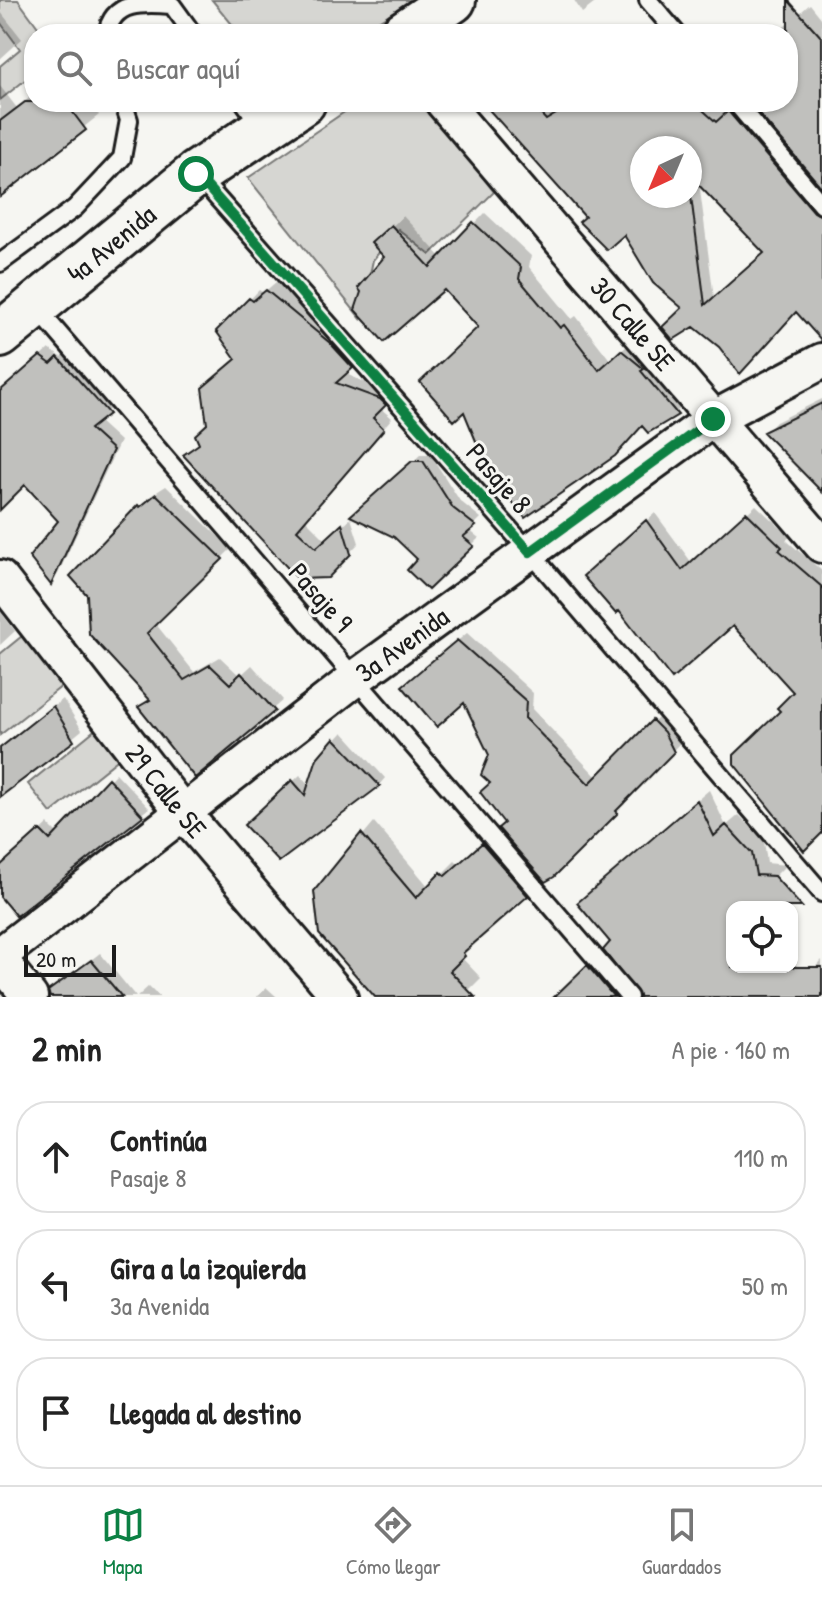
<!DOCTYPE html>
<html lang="es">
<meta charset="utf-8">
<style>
:root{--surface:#fff;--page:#f6f6f6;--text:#222;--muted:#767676;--line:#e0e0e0;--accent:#0b8043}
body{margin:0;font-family:"Patrick Hand",sans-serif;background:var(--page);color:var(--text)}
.controls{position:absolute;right:24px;bottom:24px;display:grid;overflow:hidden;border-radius:16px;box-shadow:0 2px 6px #0004}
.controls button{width:72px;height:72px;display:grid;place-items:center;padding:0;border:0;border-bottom:2px solid var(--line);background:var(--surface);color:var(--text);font:40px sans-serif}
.compass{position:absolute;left:630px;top:136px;width:72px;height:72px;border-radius:50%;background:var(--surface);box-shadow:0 2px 6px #0004;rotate:224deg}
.scale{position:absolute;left:24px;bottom:20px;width:92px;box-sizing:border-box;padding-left:8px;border:4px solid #1c1c1c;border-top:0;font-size:22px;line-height:28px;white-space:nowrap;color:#1c1c1c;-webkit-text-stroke:6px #f6f6f2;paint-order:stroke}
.stop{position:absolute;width:24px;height:24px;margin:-18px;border:6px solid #0b8043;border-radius:50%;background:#fff}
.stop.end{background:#0b8043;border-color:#fff;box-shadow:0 2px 8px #0008}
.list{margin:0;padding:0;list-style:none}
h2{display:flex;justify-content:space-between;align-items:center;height:104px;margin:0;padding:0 32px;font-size:34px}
h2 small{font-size:26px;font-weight:400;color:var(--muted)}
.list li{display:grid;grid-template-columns:52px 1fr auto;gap:24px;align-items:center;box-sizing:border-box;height:112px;margin:0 16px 16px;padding:0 16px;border:2px solid var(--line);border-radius:32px}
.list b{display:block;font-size:30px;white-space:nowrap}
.list p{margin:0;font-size:26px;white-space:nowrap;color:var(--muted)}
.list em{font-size:26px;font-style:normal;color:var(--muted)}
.icon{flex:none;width:44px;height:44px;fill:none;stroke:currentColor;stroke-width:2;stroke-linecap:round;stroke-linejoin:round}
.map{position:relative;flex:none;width:822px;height:997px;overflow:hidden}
.search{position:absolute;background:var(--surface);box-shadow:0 2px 6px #0004;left:24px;right:24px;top:24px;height:88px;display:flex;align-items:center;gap:20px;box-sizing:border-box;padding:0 28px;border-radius:32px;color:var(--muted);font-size:30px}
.sheet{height:488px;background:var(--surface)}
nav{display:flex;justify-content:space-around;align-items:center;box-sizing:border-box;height:112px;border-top:2px solid var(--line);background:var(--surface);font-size:22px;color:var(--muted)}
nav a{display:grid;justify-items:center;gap:4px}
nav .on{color:var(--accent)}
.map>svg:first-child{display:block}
.green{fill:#d6d6d2;stroke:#797977;stroke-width:2}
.shadow{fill:#0003;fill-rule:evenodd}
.building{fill:#c0c0bd;stroke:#1c1c1c;stroke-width:2;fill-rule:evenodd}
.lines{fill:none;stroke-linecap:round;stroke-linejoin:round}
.lane-casing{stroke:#1c1c1c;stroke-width:22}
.street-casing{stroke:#1c1c1c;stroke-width:40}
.secondary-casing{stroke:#1c1c1c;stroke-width:50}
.lane{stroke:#f6f6f2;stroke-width:16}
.street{stroke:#f6f6f2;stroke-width:34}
.secondary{stroke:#f6f6f2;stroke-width:44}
.route{stroke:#0b8043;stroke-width:10}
.labels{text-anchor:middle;stroke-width:6;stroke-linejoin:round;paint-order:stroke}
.street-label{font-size:28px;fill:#1c1c1c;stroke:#f6f6f2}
</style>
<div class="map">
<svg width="822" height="997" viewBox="0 0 822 997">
<rect width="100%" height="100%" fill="#f6f6f2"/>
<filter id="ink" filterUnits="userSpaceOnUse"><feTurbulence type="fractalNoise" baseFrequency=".0125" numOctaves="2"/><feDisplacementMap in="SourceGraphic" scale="16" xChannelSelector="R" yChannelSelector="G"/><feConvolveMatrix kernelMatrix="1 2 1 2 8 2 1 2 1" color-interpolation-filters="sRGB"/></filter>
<g filter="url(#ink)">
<path class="green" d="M 0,0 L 18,0 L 43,34 L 34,34 L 34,73 L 0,100 L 0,66 L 20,49 L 0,22 Z
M 212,0 L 412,0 L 357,34 L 240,34 Z
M 359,102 L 424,102 L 494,192 L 430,255 L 398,229 L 373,260 L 361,319 L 248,178 Z
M 27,632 L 67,682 L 0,735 L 0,654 Z
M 102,724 L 126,753 L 51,813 L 28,784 Z"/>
<path class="shadow" d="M 574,0 L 599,0 L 582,13 Z
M 810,4 L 822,19 L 822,185 L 752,102 L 788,102 L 788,34 L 776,34 Z
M 0,11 L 22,39 L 0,59 Z
M 0,86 L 17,108 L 34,94 L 34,102 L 88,102 L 99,115 L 0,194 Z
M 485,102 L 547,102 L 556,112 L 572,102 L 713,102 L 726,114 L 738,103 L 822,202 L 822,325 L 797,310 L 720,346 L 694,324 L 624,231 L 588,217 ZM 642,148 L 690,148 L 690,196 L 642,196 ZM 699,182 L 766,252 L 714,298 Z
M 485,213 L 531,256 L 529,267 L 572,319 L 576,316 L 611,361 L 633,340 L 688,403 L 649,431 L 480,327 L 444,288 L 387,257 L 385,233 L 403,216 L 442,258 Z
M 276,282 L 339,334 L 361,358 L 344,373 L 393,395 L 380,408 L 392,418 L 305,519 L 326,540 L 351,518 L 359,543 L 327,576 L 185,455 L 201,442 L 238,359 L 219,332 L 259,290 L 263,293 Z
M 49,349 L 61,357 L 68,350 L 115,404 L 97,420 L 120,441 L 58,574 L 51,582 L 61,521 L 25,482 L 0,507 L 0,392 Z
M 822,399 L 822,487 L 766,432 L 776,422 Z
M 421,454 L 430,454 L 460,501 L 481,518 L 469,530 L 479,538 L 428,588 L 420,559 L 395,535 L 354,516 Z
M 166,486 L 231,549 L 155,623 L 194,672 L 220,657 L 240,676 L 252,665 L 283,700 L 196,775 L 140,707 L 150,697 L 87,629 L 160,554 L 84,564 L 149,497 Z
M 756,505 L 790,537 L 786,540 L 822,571 L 822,831 L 783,711 L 796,692 L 733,624 L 595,568 L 655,513 L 692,563 Z
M 0,611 L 15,631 L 0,645 Z
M 467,633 L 533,693 L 532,709 L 598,778 L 662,714 L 672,724 L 681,742 L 622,802 L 625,804 L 545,879 L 507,823 L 493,782 L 491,754 L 465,699 L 413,678 Z
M 63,699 L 82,730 L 0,797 L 0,749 Z
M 343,732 L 385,778 L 379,785 L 247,825 L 300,775 L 310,786 L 318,759 Z
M 116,773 L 149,808 L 16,914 L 0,894 L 0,868 L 48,824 L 58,834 Z
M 709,790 L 726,826 L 739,815 L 764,841 L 767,863 L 786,865 L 744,907 L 732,907 L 732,967 L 792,967 L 792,961 L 807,976 L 822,960 L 822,997 L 557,997 L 600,955 L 633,993 L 639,995 L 591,891 Z
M 374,822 L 429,887 L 455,861 L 459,865 L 496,832 L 539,883 L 461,957 L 481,978 L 462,997 L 377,997 L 316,891 Z
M 100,953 L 136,997 L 64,997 L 55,988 Z
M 149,986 L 160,997 L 137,997 Z
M 267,988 L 277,997 L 256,997 Z"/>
<path class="building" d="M 788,0 L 822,38 L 822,188 L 749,102 L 788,102 Z
M 25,102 L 65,102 L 86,130 L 0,197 L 0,121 Z
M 482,102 L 530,102 L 546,120 L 576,102 L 694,102 L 716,122 L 728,111 L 814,212 L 822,216 L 822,341 L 796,312 L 740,374 L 719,347 L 694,327 L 673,340 L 662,327 L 682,308 L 653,283 L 624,235 L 607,250 L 579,222 L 585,217 ZM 642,148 L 690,148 L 690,176 L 764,253 L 705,305 L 691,196 L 642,196 Z
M 473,222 L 521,267 L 519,279 L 560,328 L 564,325 L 599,370 L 621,350 L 644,369 L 641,371 L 678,415 L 648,433 L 642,426 L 615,456 L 525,518 L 490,475 L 464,412 L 454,421 L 420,382 L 478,327 L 444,290 L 384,342 L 355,310 L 361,292 L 358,288 L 384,257 L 371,243 L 391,225 L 430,267 Z
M 266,290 L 330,343 L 353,368 L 336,383 L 380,399 L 386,405 L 373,418 L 384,429 L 297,530 L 316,548 L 342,524 L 351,554 L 328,578 L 298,579 L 183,455 L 199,444 L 195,435 L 207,424 L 202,388 L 236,359 L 216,331 L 249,298 L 253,301 Z
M 40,356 L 51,364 L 58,357 L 109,414 L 90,429 L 113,450 L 51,585 L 29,557 L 58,521 L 25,485 L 0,510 L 0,391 Z
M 822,403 L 822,492 L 763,432 Z
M 412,461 L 423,461 L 453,508 L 476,526 L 463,537 L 474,546 L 428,590 L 407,570 L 417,559 L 394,537 L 350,516 Z
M 156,494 L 223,559 L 147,633 L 184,680 L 210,665 L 230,684 L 241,673 L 275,711 L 195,778 L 138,707 L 150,700 L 89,634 L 87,595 L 70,576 L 138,505 L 140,507 Z
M 746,512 L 782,547 L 779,550 L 822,587 L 822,833 L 804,851 L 734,764 L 734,755 L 780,711 L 777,708 L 793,692 L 733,626 L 672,679 L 619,611 L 616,614 L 583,576 L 646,520 L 682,570 Z
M 457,640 L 526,701 L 525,718 L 589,784 L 652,720 L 664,732 L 674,752 L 616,811 L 618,813 L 554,877 L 545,882 L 498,828 L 504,823 L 480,792 L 490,783 L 481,775 L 489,755 L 464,703 L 437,727 L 402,686 Z
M 53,706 L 74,741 L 0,797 L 0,748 Z
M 334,738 L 380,786 L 279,862 L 244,825 L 292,780 L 305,795 L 317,758 Z
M 108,778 L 143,816 L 16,916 L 0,897 L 0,866 L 40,830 L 50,840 Z
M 697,800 L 714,836 L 726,825 L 752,853 L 756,875 L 774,876 L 802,907 L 732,907 L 732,967 L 822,967 L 822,997 L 640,997 L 603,950 L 610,942 L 577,903 Z
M 361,833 L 416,898 L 441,872 L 445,876 L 482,843 L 528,896 L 463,953 L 465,956 L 450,971 L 475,997 L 375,997 L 319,934 L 314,891 Z
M 91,960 L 122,997 L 50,997 L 48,991 Z
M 587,965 L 614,997 L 554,997 Z"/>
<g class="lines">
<g class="lane-casing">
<path id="lane" d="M 648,0 L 677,34
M 107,34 C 112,0 145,3 172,5 L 193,34
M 244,102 L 262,127
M 735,102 L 822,205
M 197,175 L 530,552 L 822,893
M 0,263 L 75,208 L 122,158 L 129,120 L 123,102
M 35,306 L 629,997"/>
</g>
<g class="street-casing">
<g id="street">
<path id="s1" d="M 443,102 L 822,545"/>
<path id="s2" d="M 0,578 L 184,814 L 340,997"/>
<path id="s3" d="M 0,955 L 357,677 L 713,419 L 822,361"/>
<path d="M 0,960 L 30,997"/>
</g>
</g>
<g class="secondary-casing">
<g id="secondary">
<path d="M 403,34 L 453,0"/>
<path id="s4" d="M 0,335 L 196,174 L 303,102"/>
</g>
</g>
<use href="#lane" class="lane"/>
<use href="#street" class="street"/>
<use href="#secondary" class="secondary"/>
</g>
</g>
<g class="lines" filter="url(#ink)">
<path class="route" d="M 196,174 L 530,552 L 713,419"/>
</g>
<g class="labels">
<g class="street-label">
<text dy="10" stroke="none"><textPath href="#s4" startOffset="144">4a Avenida</textPath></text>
<text dy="10" stroke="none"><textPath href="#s1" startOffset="292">30 Calle SE</textPath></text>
<text transform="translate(499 478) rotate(49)" y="10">Pasaje 8</text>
<text transform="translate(321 597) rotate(49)" y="10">Pasaje 9</text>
<text dy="10" stroke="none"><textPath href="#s3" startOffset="508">3a Avenida</textPath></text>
<text dy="10" stroke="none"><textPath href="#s2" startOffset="270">29 Calle SE</textPath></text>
</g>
</g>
</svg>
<div class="controls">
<button><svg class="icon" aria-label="locate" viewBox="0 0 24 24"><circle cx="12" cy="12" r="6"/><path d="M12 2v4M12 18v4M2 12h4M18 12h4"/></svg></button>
</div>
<svg class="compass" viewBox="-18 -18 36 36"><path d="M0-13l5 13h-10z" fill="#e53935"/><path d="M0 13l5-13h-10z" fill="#767676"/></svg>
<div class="scale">20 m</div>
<div class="stop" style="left:196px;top:174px"></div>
<div class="stop end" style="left:713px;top:419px"></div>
<div class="search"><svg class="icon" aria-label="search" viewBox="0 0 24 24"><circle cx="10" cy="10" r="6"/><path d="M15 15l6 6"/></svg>Buscar aquí</div>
</div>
<section class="sheet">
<h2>2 min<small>A pie · 160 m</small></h2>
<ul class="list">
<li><svg class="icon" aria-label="ahead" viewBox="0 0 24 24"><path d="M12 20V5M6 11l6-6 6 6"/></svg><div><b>Continúa</b><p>Pasaje 8</p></div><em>110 m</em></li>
<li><svg class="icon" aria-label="left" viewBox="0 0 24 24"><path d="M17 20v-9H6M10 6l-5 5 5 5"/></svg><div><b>Gira a la izquierda</b><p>3a Avenida</p></div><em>50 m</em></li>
<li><svg class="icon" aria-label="arrive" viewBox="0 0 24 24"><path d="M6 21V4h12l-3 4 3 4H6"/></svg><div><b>Llegada al destino</b></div></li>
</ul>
</section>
<nav>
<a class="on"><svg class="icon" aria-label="map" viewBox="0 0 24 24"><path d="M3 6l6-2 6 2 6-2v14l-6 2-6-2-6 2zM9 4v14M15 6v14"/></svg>Mapa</a>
<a><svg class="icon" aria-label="directions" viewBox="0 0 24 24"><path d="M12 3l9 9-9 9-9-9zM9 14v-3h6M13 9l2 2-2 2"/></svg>Cómo llegar</a>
<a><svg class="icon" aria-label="saved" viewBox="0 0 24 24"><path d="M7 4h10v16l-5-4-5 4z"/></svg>Guardados</a>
</nav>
